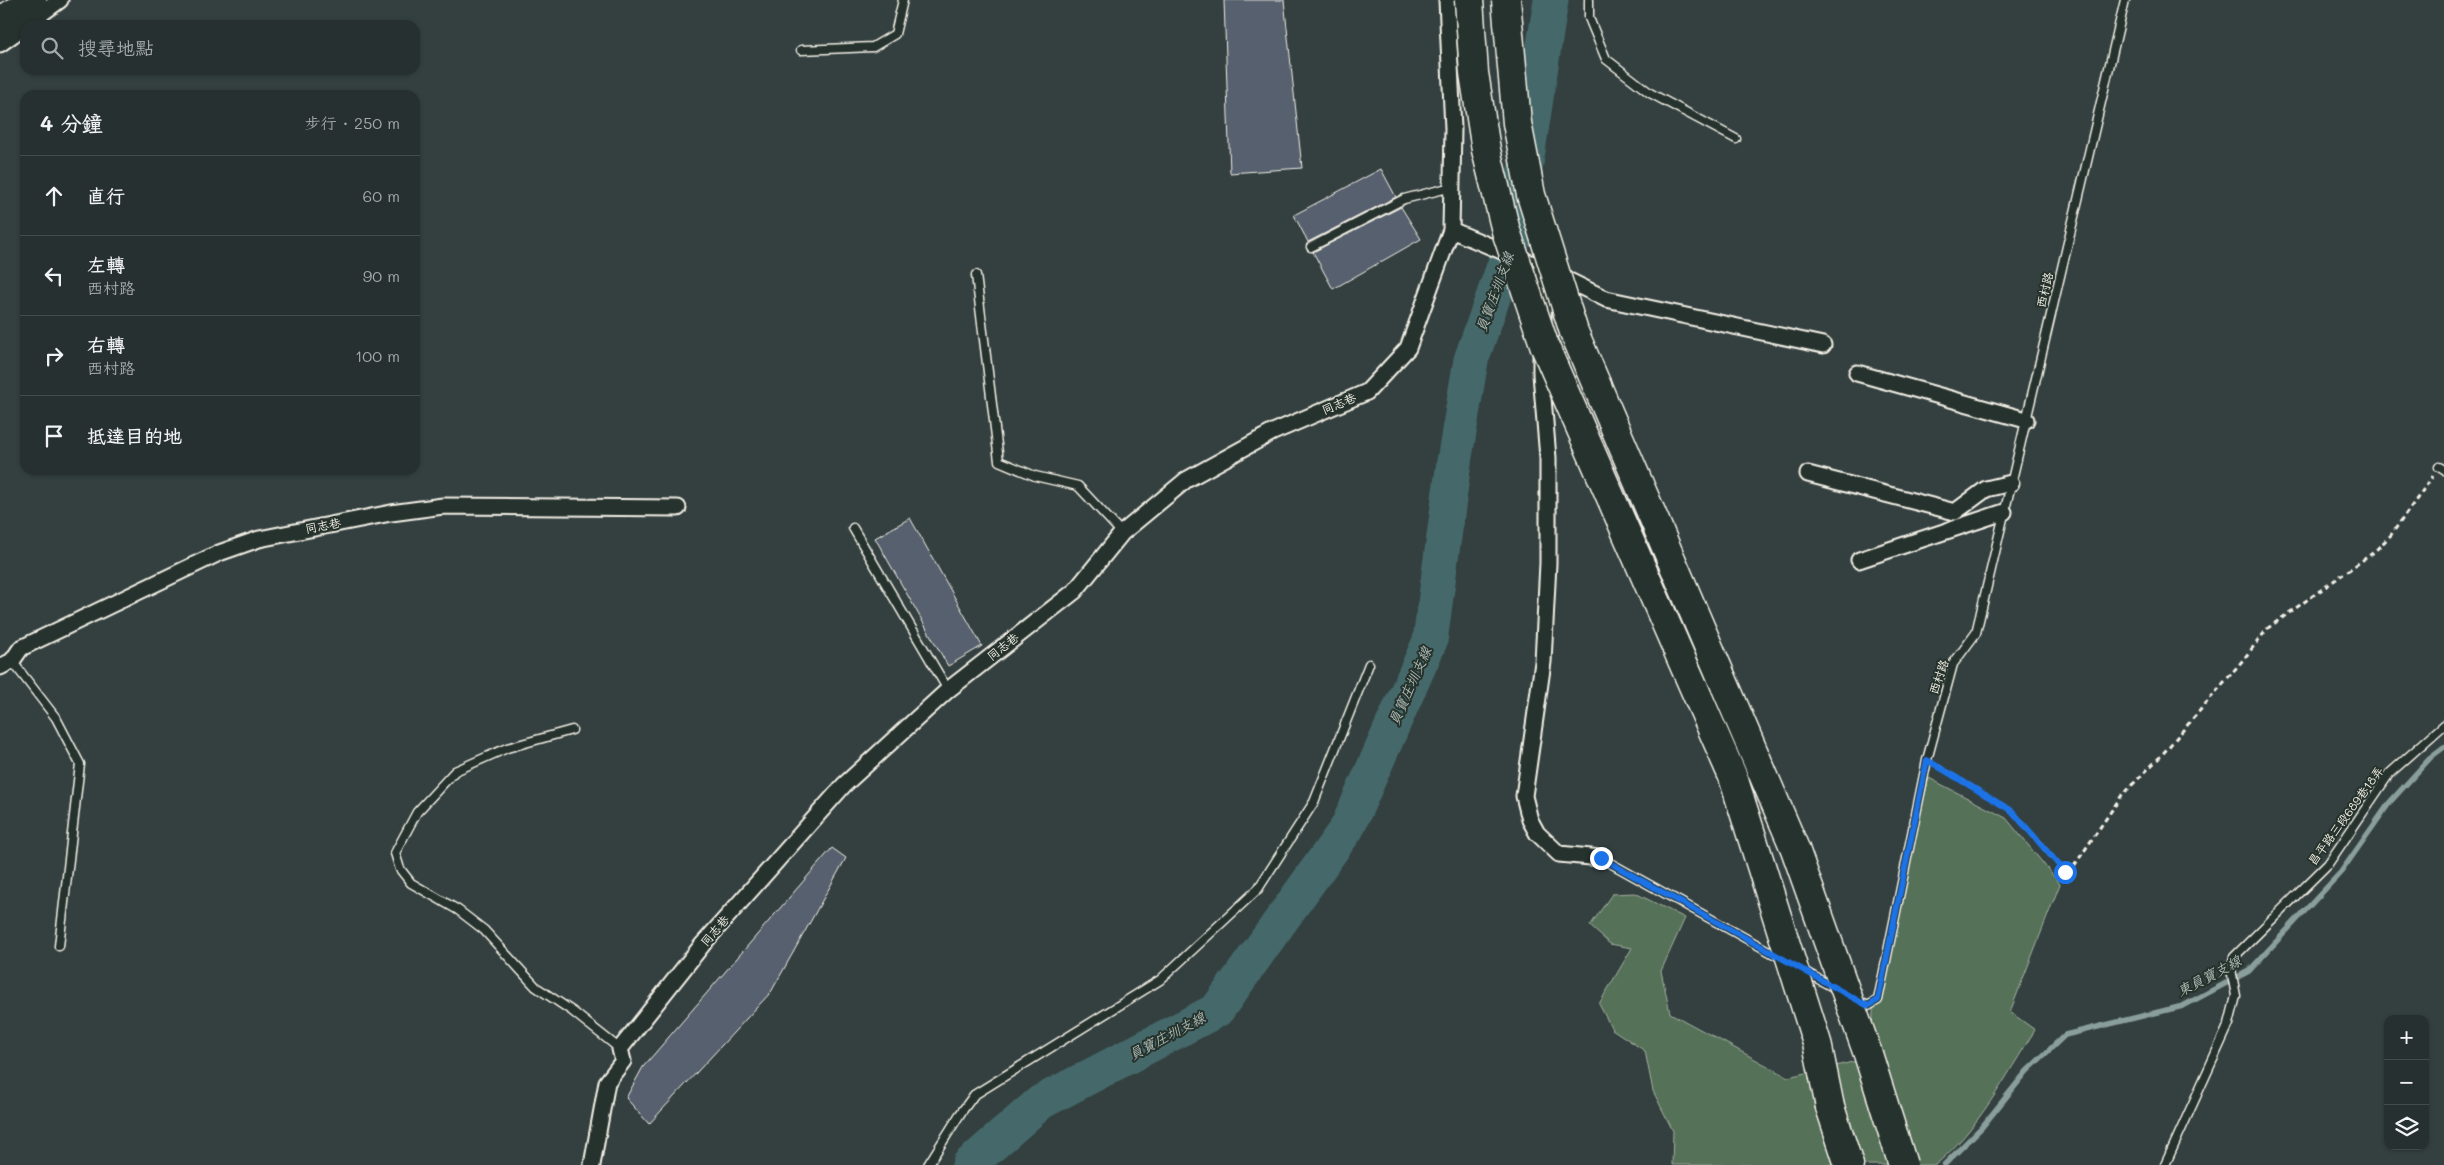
<!DOCTYPE html>
<html lang="zh-TW">
<meta charset="utf-8">
<style>
:root{--surface:#273030;--page:#2f3838;--text:#f1f3f6;--muted:#a4a9ab;--line:#434b4c}
body{margin:0;font-family:Mali,"LXGW WenKai TC",sans-serif;background:var(--page);color:var(--text)}
.controls{position:absolute;right:15px;bottom:15px;display:grid;overflow:hidden;border-radius:10px;box-shadow:0 1px 4px #0004}
.controls button{width:45px;height:45px;display:grid;place-items:center;padding:0;border:0;border-bottom:1px solid var(--line);background:var(--surface);color:var(--text);font:25px sans-serif}
.stop{position:absolute;width:15px;height:15px;margin:-11px;border:4px solid #1a73e8;border-radius:50%;background:#fff}
.stop.end{background:#1a73e8;border-color:#fff;box-shadow:0 1px 5px #0008}
.list{margin:0;padding:0;list-style:none}
h2{display:flex;justify-content:space-between;align-items:center;height:65px;margin:0;padding:0 20px;font-size:21px}
h2 small{font-size:16px;font-weight:400;color:var(--muted)}
.list li{display:grid;grid-template-columns:32px 1fr auto;gap:15px;align-items:center;box-sizing:border-box;height:80px;padding:0 20px;border-top:1px solid var(--line)}
.list b{display:block;font-size:19px;white-space:nowrap}
.list p{margin:0;font-size:16px;white-space:nowrap;color:var(--muted)}
.list em{font-size:16px;font-style:normal;color:var(--muted)}
.icon{flex:none;width:28px;height:28px;fill:none;stroke:currentColor;stroke-width:2;stroke-linecap:round;stroke-linejoin:round}
.map{position:relative;flex:none;width:2444px;height:1165px;overflow:hidden}
.search{position:absolute;background:var(--surface);box-shadow:0 1px 4px #0004;left:20px;top:20px;width:400px;height:55px;display:flex;align-items:center;gap:12px;box-sizing:border-box;padding:0 18px;border-radius:15px;color:var(--muted);font-size:19px}
.panel{position:absolute;background:var(--surface);box-shadow:0 1px 4px #0004;left:20px;top:90px;width:400px;height:385px;border-radius:15px}
.map>svg:first-child{display:block}
.green{fill:#557159;stroke:#a4b1a0}
.lines{fill:none;stroke-linecap:round;stroke-linejoin:round}
.stream{stroke:#8a9f9c;stroke-width:5.5}
.river{stroke:#44696a;stroke-width:35}
.building{fill:#56606e;stroke:#f4f1e8}
.lane-casing{stroke:#f4f1e8;stroke-width:11}
.street-casing{stroke:#f4f1e8;stroke-width:19}
.highway-casing{stroke:#f4f1e8;stroke-width:31}
.path{stroke:#f4f1e8;stroke-width:3;stroke-dasharray:5 4;stroke-linecap:butt}
.lane{stroke:#26332d;stroke-width:8}
.street{stroke:#26332d;stroke-width:15}
.highway{stroke:#26332d;stroke-width:28}
.highway-bridge-casing{stroke:#f4f1e8;stroke-width:31;stroke-linecap:butt}
.highway-bridge{stroke:#26332d;stroke-width:28}
.route{stroke:#1a73e8;stroke-width:6}
.labels{text-anchor:middle;stroke-width:4;stroke-linejoin:round;paint-order:stroke}
.street-label{font-size:12px;fill:#f4f1e8;stroke:#26332d}
.water-label{font-size:14px;font-style:italic;fill:#aebbb6;stroke:#26332d}
</style>
<div class="map">
<svg width="2444" height="1165" viewBox="0 0 2444 1165">
<rect width="100%" height="100%" fill="#344040"/>
<filter id="ink" filterUnits="userSpaceOnUse"><feTurbulence type="fractalNoise" baseFrequency=".02" numOctaves="2"/><feDisplacementMap in="SourceGraphic" scale="10" xChannelSelector="R" yChannelSelector="G"/><feConvolveMatrix kernelMatrix="1 2 1 2 8 2 1 2 1" color-interpolation-filters="sRGB"/></filter>
<g filter="url(#ink)">
<path class="green" d="M 1929,778 L 2006,818 L 2060,884 L 2010,1012 L 2035,1030 C 2006,1076 1978,1130 1935,1165 L 1672,1165 L 1673,1131 L 1653,1091 L 1645,1051 L 1612,1029 L 1599,1004 L 1632,948 L 1610,944 L 1590,926 L 1612,894 L 1635,893 L 1685,918 L 1661,971 L 1670,1013 L 1788,1077 L 1870,1058 L 1874,998 Z"/>
<g class="lines">
<path class="stream" d="M 1944,1165 L 1982,1127 L 2027,1071 L 2065,1035 L 2183,1006 L 2249,971 L 2341,872 L 2390,802 L 2432,756 L 2444,747"/>
<path class="river" d="M 969,1165 L 1041,1102 L 1217,1010 L 1347,828 L 1430,641 L 1454,462 L 1471,360 L 1515,235 L 1551,0"/>
</g>
<path class="building" d="M 1224,0 L 1284,0 L 1302,168 L 1230,173 Z
M 1381,169 L 1396,197 L 1308,242 L 1294,215 Z
M 1401,207 L 1421,239 L 1333,289 L 1313,252 Z
M 910,518 L 982,646 L 948,666 L 875,538 Z
M 832,848 L 846,858 L 771,992 L 649,1124 L 626,1098 L 643,1067 Z"/>
<g class="lines">
<g class="lane-casing">
<path id="lane" d="M 1589,0 L 1589,18 L 1606,59 L 1650,93 L 1736,139
M 801,50 L 873,47 L 895,34 L 903,0
M 1311,247 L 1404,199 L 1452,187
M 976,275 L 999,461 L 1035,476 L 1078,486 L 1122,533
M 2439,467 L 2444,470
M 853,528 L 948,690
M 12,661 L 56,718 L 80,764 L 59,946
M 572,730 L 507,748 L 455,771 L 417,812 L 395,853 L 400,869 L 411,883 L 458,910 L 484,930 L 536,987 L 572,1011 L 620,1049
M 1601,858 L 1783,959
M 1802,970 L 1838,990
M 1856,1000 L 1868,1006 L 1878,1000 L 1927,760 L 1953,664 L 1976,633 L 2125,0
M 928,1165 L 960,1114 L 974,1095 L 1160,980 L 1258,889 L 1314,802 L 1369,664
M 2165,1165 L 2229,1024 L 2236,996 L 2231,969 L 2234,957 L 2328,864 L 2389,774 L 2444,725"/>
</g>
<g class="street-casing">
<path id="street" d="M 26,25 L 60,0
M 0,44 L 25,26
M 1451,230 L 1545,269 L 1606,299 L 1823,345
M 1543,320 L 1545,269
M 1541,353 L 1541,374 L 1548,458 L 1548,563 L 1543,662 L 1524,796 L 1530,820 L 1537,833 L 1559,854 L 1601,858
M 1857,373 L 2026,420
M 1808,474 L 1955,512 L 1986,489 L 2011,483
M 1859,560 L 2004,512
M 0,667 L 12,661 L 21,648 L 219,553 L 259,539 L 391,513 L 443,506 L 678,508
M 592,1165 L 607,1082 L 623,1061 L 620,1049 L 703,944 L 844,785 L 948,690 L 1075,591 L 1122,533 L 1186,480 L 1273,432 L 1367,392 L 1408,348 L 1451,230 L 1453,129 L 1447,0"/>
</g>
<g class="highway-casing">
<path id="highway" d="M 0,22 L 32,0
M 1830,1107 L 1849,1165"/>
</g>
<path class="path" d="M 1938,766 L 2012,811 L 2065,872 L 2070,872 L 2122,795 L 2160,757 L 2243,660 L 2268,628 L 2374,552 L 2391,535 L 2433,476"/>
<use href="#lane" class="lane"/>
<use href="#street" class="street"/>
<use href="#highway" class="highway"/>
<g class="highway-bridge-casing">
<path id="highway-bridge" d="M 1469,0 L 1474,73 L 1486,150 L 1506,231 L 1545,347 L 1733,777 L 1817,1043 L 1830,1107
M 1506,0 L 1517,123 L 1531,195 L 1574,332 L 1795,849 L 1868,1054 L 1903,1165"/>
</g>
<use href="#highway-bridge" class="highway-bridge"/>
</g>
</g>
<g class="lines" filter="url(#ink)">
<path class="route" d="M 1601,858 L 1868,1006 L 1878,1000 L 1927,760 L 2012,811 L 2065,872"/>
</g>
<g class="labels">
<g class="street-label">
<text transform="translate(2045 290) rotate(-77)" y="4">西村路</text>
<text transform="translate(1339 404) rotate(-23)" y="4">同志巷</text>
<text transform="translate(323 526) rotate(-11)" y="4">同志巷</text>
<text transform="translate(1003 647) rotate(-38)" y="4">同志巷</text>
<text transform="translate(1939 677) rotate(-71)" y="4">西村路</text>
<text transform="translate(2346 816) rotate(-54)" y="4">昌平路三段689巷18弄</text>
<text transform="translate(715 931) rotate(-49)" y="4">同志巷</text>
</g>
<g class="water-label">
<text transform="translate(1495 292) rotate(-70)" y="5">員寶庄圳支線</text>
<text transform="translate(1410 686) rotate(-66)" y="5">員寶庄圳支線</text>
<text transform="translate(2209 976) rotate(-28)" y="5">東員寶支線</text>
<text transform="translate(1167 1036) rotate(-28)" y="5">員寶庄圳支線</text>
</g>
</g>
</svg>
<div class="controls">
<button>+</button>
<button>−</button>
<button><svg class="icon" aria-label="layers" viewBox="0 0 24 24"><path d="M12 4l9 5-9 5-9-5zM3 14l9 5 9-5"/></svg></button>
</div>
<div class="stop" style="left:2065px;top:872px"></div>
<div class="stop end" style="left:1601px;top:858px"></div>
<div class="search"><svg class="icon" aria-label="search" viewBox="0 0 24 24"><circle cx="10" cy="10" r="6"/><path d="M15 15l6 6"/></svg>搜尋地點</div>
<section class="panel">
<h2>4 分鐘<small>步行 · 250 m</small></h2>
<ul class="list">
<li><svg class="icon" aria-label="ahead" viewBox="0 0 24 24"><path d="M12 20V5M6 11l6-6 6 6"/></svg><div><b>直行</b></div><em>60 m</em></li>
<li><svg class="icon" aria-label="left" viewBox="0 0 24 24"><path d="M17 20v-9H6M10 6l-5 5 5 5"/></svg><div><b>左轉</b><p>西村路</p></div><em>90 m</em></li>
<li><svg class="icon" aria-label="right" viewBox="0 0 24 24"><path d="M7 20v-9h11M14 6l5 5-5 5"/></svg><div><b>右轉</b><p>西村路</p></div><em>100 m</em></li>
<li><svg class="icon" aria-label="arrive" viewBox="0 0 24 24"><path d="M6 21V4h12l-3 4 3 4H6"/></svg><div><b>抵達目的地</b></div></li>
</ul>
</section>
</div>
